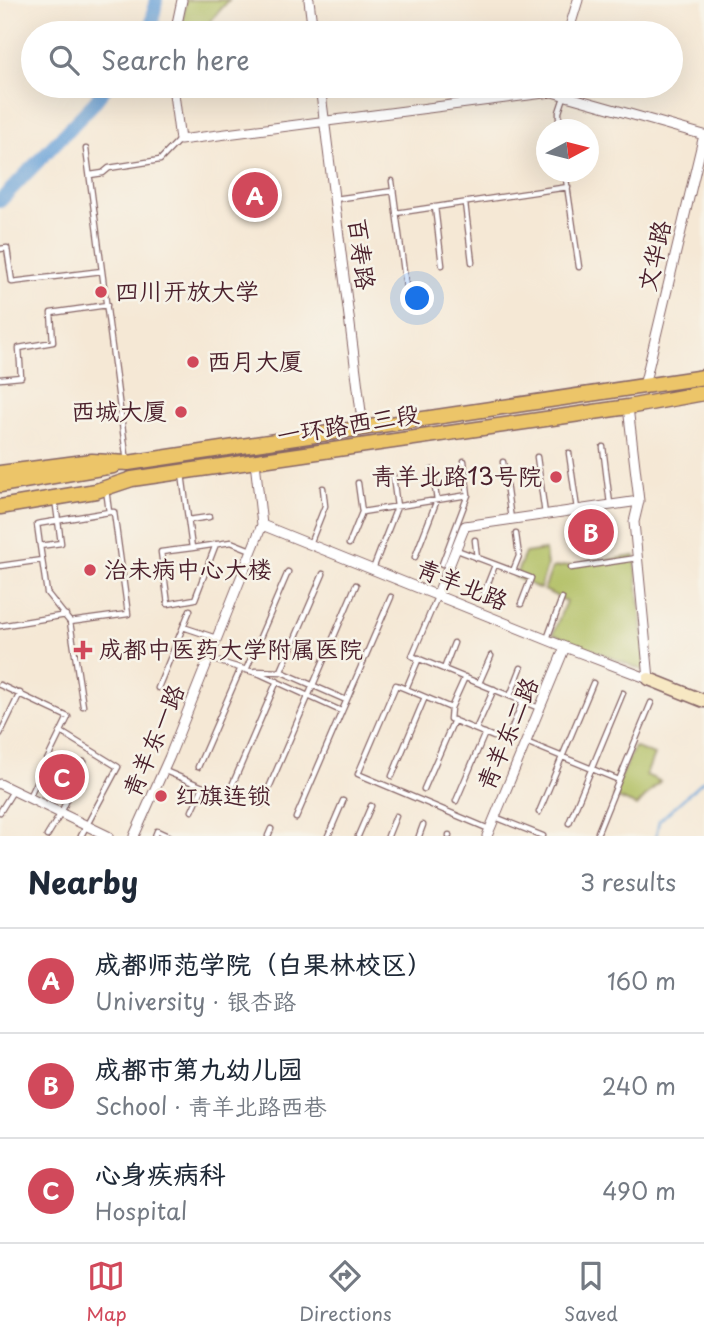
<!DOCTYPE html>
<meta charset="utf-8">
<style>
:root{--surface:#fff;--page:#f6f6f7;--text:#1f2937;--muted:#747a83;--line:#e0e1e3;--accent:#d1495b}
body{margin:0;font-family:"Playpen Sans","LXGW WenKai TC",sans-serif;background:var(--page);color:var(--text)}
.compass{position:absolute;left:536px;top:119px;width:63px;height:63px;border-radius:50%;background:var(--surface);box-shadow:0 7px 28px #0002;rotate:83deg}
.you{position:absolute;left:418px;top:299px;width:24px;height:24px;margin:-18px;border:5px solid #fff;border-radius:50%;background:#1a73e8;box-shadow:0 0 0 10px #1a73e833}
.badge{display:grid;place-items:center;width:46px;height:46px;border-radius:50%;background:var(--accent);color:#fff;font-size:23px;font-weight:700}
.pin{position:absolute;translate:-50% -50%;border:4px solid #fff;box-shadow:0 2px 7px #0006}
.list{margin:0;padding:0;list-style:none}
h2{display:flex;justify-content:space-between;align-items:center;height:91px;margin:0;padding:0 28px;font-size:30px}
h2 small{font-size:23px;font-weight:400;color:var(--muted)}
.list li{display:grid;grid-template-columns:46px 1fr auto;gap:21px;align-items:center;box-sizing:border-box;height:105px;padding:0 28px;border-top:2px solid var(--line)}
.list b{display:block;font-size:26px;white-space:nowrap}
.list p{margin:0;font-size:23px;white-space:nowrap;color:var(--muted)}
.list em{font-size:23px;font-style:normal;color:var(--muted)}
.icon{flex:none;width:38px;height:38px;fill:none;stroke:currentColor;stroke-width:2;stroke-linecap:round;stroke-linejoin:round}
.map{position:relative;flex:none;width:704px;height:836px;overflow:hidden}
.search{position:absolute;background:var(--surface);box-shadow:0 7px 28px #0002;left:21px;right:21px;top:21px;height:77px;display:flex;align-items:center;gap:18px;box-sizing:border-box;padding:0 24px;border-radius:38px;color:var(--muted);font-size:26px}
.sheet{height:406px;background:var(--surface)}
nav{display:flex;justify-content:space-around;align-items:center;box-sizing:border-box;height:98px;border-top:2px solid var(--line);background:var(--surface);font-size:19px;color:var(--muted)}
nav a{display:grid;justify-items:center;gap:4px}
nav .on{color:var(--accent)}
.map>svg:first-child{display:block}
.green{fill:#afbd5f;stroke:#7c6e45;stroke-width:2}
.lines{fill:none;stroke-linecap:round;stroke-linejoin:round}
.stream{stroke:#69a1d8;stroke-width:2.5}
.river{stroke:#69a1d8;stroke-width:14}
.lane-casing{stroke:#866566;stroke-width:7}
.street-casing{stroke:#866566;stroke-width:11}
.secondary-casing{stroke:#866566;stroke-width:15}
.primary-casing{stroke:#866566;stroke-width:17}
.lane{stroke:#fff;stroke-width:4.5}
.street{stroke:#fff;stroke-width:9}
.secondary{stroke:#f7e8c3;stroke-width:12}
.primary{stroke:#ecc569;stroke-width:14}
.poi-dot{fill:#d1495b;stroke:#f7f3e8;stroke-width:2.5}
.labels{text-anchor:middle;stroke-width:5;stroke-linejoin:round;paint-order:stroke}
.street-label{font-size:24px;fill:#4a1f2b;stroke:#f7f3e8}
.poi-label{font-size:24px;fill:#4a1f2b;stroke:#f7f3e8;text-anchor:start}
</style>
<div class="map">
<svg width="704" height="836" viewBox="0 0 704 836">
<rect width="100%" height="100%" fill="#f7f3e8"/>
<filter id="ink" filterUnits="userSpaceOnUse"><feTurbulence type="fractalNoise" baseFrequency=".0143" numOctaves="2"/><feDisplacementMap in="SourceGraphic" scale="14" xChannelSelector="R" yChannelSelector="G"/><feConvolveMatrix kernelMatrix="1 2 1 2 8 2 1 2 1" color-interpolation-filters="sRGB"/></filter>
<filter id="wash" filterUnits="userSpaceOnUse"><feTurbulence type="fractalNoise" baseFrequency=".00686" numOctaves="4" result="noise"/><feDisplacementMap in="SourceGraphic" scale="28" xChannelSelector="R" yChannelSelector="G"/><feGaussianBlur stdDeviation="1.57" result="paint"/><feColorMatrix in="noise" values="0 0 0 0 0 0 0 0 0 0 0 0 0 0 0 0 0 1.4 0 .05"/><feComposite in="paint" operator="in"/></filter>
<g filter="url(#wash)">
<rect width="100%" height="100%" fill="#f5e8d5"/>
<path class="green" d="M 186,0 L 229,0 L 200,33 L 181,33 Z
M 545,550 L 547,566 L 540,589 L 515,577 L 525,553 Z
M 635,556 L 647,672 L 553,634 L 566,601 L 544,590 L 552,568 Z
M 634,747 L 654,755 L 646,775 L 660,781 L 637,806 L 613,796 Z"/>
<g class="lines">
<path class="stream" d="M 656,836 L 659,821 L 704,780"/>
<path class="river" d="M 148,33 L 151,30 L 156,0
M 0,201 L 92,105 L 107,86"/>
</g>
</g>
<g filter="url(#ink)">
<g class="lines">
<g class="lane-casing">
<path id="lane" d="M 559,130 L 559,112 L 564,97
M 86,149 L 127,462
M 565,172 L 579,267
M 90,175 L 103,173 L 109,168 L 160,160 L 179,140
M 392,181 L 406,287
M 335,199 L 393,191
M 465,203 L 472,262
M 435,207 L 442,265
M 396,213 L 568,187
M 0,249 L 7,248 L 12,282 L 102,271
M 0,379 L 21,377 L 19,348 L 53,342 L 51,313 L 107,305
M 603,447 L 610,504
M 569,453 L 577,509
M 537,457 L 545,514
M 464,461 L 468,495
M 503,462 L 511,519
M 182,474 L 192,548 L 231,542 L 251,550
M 55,499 L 61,543 L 40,546 L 47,593 L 70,622 L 83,706
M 362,512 L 468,495 L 442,564
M 188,520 L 209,517
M 475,540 L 477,558
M 310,544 L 325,506 L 323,488
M 349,544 L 362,512 L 358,483
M 40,546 L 37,524 L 109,512 L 106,489
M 192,548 L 161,552 L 168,604 L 195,599 L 216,544
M 457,550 L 531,578 L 521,604
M 415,557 L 437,500 L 432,470
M 0,566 L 42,560
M 571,568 L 637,558
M 373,569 L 397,507 L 393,476
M 513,571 L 519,556 L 516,534
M 484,593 L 495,565
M 437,597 L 412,656 L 539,708
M 70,622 L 128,614 L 114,512 L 109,512
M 0,626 L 66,615
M 183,627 L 216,638
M 547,639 L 562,598
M 419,658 L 406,689 L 451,708 L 465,677
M 210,659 L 260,674 L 341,711
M 444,669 L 454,643
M 246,670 L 288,572
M 255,671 L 282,672 L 346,700
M 281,671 L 323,574
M 479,683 L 491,656
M 0,685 L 68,717 L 29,797
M 158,688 L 190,610
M 406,689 L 396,685 L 358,774 L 489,829
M 510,696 L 521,668
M 451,708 L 450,719 L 506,742 L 523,701
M 476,729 L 494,689
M 61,732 L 118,767 L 81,836
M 0,734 L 20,693
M 526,742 L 619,780 L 651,703
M 198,767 L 241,668
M 165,771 L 203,787 L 192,811
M 392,776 L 425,697
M 231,788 L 277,681
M 424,789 L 454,720
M 456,801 L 485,733
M 262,804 L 356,585
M 0,812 L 13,791
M 539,812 L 593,683
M 495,817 L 543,836
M 296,818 L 391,597
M 569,823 L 623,693
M 598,832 L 619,780
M 47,836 L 61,813 L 84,762
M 155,836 L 157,831 L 168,836
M 268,836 L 271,829
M 328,836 L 343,801
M 358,836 L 371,806
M 388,836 L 396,816
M 419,836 L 423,825
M 449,836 L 449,835"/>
</g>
<g class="street-casing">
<path id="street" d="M 309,0 L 313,33
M 175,33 L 182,0
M 568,33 L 578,0
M 173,86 L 180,140 L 552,92 L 704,135
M 320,86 L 363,428
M 644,386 L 704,135
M 262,525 L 565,647 L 649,679 L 634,522 L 639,501 L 628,407
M 437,596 L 465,526 L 639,501
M 0,784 L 108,836
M 134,836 L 169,758 L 262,525 L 255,462
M 487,836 L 565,647"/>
</g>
<g class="secondary-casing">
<path id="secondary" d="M 649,679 L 704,701"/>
</g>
<g class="primary-casing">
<path id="primary" d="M 0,473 L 92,461 L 128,463 L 704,377
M 0,485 L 113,466
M 0,507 L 96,491 L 132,479 L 628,407 L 704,393"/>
</g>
<use href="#lane" class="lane"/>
<use href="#street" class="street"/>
<use href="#secondary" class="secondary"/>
<use href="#primary" class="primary"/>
</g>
</g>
<g class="poi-dot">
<circle cx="101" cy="292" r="7"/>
<circle cx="193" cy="362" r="7"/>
<circle cx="181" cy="412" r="7"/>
<circle cx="556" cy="477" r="7"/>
<circle cx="90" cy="570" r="7"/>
<path d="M79.5 639.5h7v7h7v7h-7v7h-7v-7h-7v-7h7z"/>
<circle cx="161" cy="796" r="7"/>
</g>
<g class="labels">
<g class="street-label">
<text transform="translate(361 254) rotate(83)" y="8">百寿路</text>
<text transform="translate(655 256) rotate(-77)" y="8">文华路</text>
<text transform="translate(348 425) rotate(-9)" y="8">一环路西三段</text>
<text transform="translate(462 585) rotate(22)" y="8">青羊北路</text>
<text transform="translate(508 734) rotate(-67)" y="8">青羊东二路</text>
<text transform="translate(154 741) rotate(-67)" y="8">青羊东一路</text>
</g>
<g class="poi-label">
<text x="115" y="300">四川开放大学</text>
<text x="207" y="370">西月大厦</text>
<text x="167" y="420" text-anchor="end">西城大厦</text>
<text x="542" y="485" text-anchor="end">青羊北路13号院</text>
<text x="104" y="578">治未病中心大楼</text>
<text x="99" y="658">成都中医药大学附属医院</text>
<text x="175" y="804">红旗连锁</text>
</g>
</g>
</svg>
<svg class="compass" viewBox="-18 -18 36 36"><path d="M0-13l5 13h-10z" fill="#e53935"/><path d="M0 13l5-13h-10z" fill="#747a83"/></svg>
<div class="you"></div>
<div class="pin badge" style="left:255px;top:195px">A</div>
<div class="pin badge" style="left:591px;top:532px">B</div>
<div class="pin badge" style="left:62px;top:777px">C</div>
<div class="search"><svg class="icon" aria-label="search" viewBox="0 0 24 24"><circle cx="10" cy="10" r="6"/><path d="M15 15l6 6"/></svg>Search here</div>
</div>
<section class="sheet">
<h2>Nearby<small>3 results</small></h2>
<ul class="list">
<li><span class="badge">A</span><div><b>成都师范学院（白果林校区）</b><p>University · 银杏路</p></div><em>160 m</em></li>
<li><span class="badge">B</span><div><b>成都市第九幼儿园</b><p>School · 青羊北路西巷</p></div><em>240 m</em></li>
<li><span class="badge">C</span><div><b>心身疾病科</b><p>Hospital</p></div><em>490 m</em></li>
</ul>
</section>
<nav>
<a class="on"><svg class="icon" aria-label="map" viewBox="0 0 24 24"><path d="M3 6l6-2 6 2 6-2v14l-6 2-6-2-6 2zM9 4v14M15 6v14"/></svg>Map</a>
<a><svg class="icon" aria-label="directions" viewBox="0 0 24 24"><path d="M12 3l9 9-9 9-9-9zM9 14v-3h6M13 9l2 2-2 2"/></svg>Directions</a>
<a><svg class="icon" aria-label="saved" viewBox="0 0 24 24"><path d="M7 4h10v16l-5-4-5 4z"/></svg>Saved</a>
</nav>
